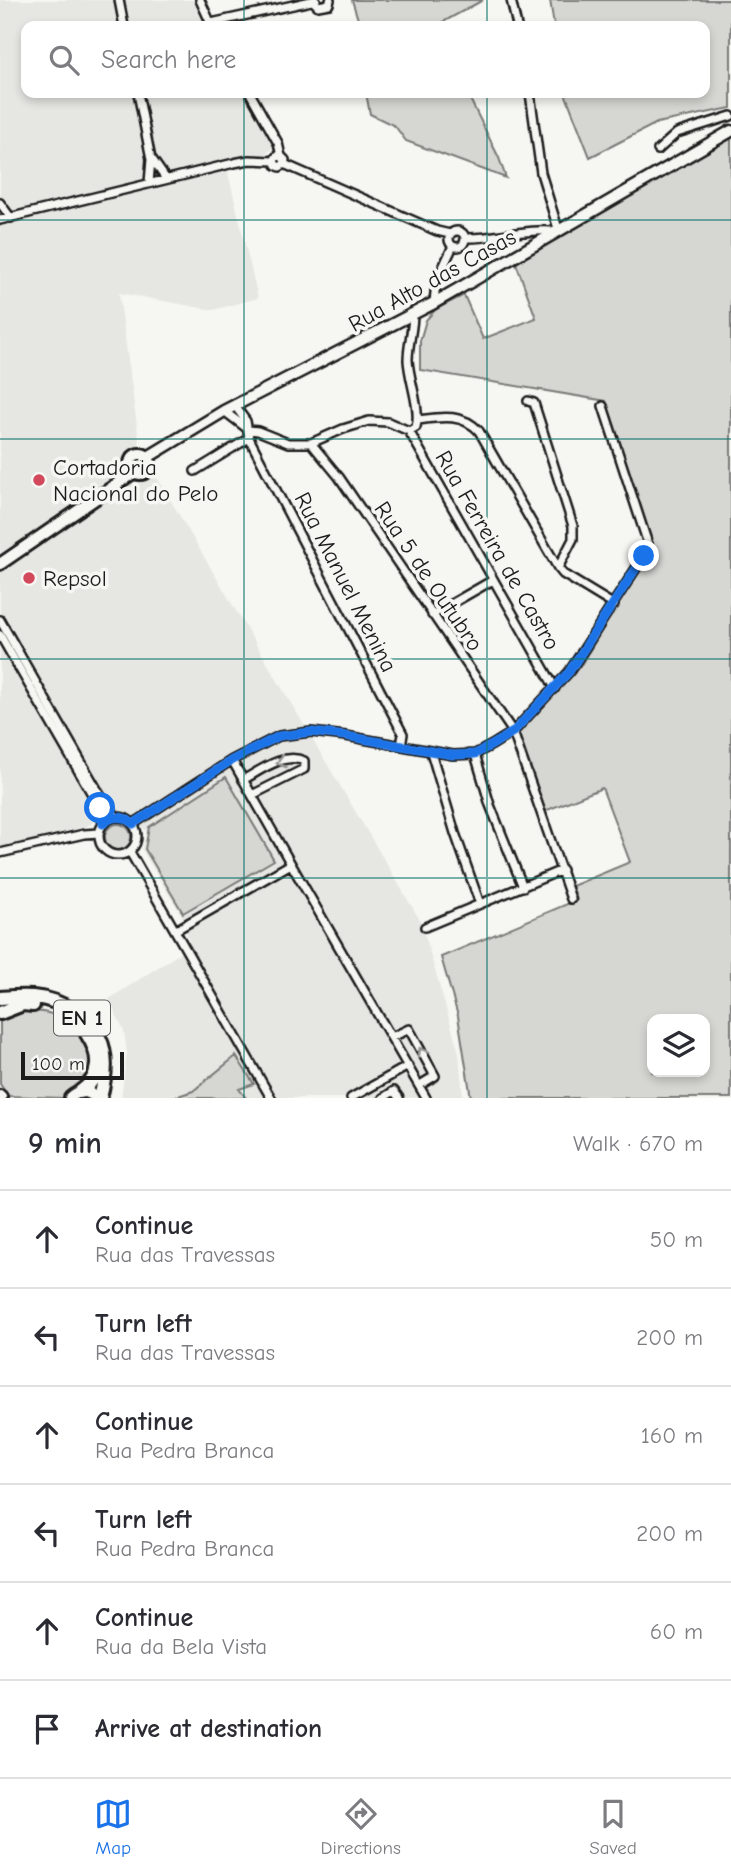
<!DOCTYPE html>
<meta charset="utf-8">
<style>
:root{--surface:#fff;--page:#f2f2f3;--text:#2b2b33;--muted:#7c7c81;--line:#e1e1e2;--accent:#1a73e8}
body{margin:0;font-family:"Comic Neue",sans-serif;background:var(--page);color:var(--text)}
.controls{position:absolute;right:21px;bottom:21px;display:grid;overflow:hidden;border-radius:14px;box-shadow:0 4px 10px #0003}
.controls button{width:63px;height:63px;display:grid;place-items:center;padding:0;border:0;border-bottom:2px solid var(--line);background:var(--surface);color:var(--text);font:35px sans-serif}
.scale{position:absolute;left:21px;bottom:18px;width:103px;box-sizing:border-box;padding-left:7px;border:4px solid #1c1c1c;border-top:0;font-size:19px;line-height:24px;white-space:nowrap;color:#1c1c1c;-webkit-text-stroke:5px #f6f6f2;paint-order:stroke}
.stop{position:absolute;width:21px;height:21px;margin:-16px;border:5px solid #1a73e8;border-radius:50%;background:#fff}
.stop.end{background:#1a73e8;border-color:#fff;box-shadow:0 2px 7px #0008}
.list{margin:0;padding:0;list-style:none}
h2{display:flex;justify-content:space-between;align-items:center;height:91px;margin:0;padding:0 28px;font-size:30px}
h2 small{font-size:23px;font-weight:400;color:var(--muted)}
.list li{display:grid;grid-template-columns:46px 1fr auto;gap:21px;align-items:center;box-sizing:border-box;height:98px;padding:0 28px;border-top:2px solid var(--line)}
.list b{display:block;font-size:26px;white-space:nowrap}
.list p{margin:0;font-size:23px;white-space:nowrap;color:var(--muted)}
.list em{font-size:23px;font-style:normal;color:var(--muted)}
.icon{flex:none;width:38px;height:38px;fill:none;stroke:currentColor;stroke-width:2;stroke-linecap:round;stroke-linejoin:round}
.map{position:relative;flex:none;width:731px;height:1098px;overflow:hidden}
.search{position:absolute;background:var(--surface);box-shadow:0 4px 10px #0003;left:21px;right:21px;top:21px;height:77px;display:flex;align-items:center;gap:18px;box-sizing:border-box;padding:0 24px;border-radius:14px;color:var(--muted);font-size:26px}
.sheet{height:679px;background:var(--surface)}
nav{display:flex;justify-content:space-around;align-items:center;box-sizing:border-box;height:98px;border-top:2px solid var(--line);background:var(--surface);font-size:19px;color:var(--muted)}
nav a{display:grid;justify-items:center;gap:4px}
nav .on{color:var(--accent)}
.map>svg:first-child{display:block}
.built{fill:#e6e6e2}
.green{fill:#d6d6d2;stroke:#797977;stroke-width:2;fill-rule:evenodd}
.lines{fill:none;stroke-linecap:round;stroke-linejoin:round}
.street-casing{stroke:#1c1c1c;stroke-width:12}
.secondary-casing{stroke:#1c1c1c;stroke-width:15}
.primary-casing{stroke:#1c1c1c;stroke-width:16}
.highway-casing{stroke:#1c1c1c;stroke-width:18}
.street{stroke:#f6f6f2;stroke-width:7}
.secondary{stroke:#f6f6f2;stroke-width:10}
.primary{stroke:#f6f6f2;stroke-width:10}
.highway{stroke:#f6f6f2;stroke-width:12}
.oneway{stroke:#949492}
.route{stroke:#1a73e8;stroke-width:9}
.grid{fill:none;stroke:#0f766e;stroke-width:2;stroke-opacity:0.55}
.poi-dot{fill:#d1495b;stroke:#f6f6f2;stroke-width:2.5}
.labels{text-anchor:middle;stroke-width:7;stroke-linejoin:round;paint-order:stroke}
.shield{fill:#f6f6f2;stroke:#5d5d5c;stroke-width:2}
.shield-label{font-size:21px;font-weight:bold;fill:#1c1c1c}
.street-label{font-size:23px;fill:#1c1c1c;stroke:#f6f6f2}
.poi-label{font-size:23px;fill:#1c1c1c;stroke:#f6f6f2;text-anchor:start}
</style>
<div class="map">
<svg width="731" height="1098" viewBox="0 0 731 1098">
<rect width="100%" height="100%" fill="#f6f6f2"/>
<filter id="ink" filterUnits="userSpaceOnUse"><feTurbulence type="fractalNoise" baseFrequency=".0143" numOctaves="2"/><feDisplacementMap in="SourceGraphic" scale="14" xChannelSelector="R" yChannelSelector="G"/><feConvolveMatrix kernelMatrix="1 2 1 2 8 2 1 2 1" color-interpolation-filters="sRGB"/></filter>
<g filter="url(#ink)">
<path class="built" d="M 0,0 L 196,0 L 208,26 L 26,26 L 26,93 L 244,93 L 273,142 L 271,150 L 266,154 L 225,160 L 258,298 L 213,310 L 119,293 L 140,449 L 421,922 L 459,1053 L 463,1098 L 121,1098 L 127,1053 L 124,1031 L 109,999 L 191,946 L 181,914 L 142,850 L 147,832 L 130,814 L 116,809 L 85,827 L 0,847 Z"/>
<path class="green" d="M 352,0 L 483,0 L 436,26 L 360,26 Z
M 550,0 L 731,0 L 731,108 L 657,123 L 590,157 L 565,93 L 705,93 L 705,26 L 554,26 Z
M 366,93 L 467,93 L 499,158 L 506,178 L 406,141 L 395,126 L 370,114 Z
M 731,138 L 731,1098 L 471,1098 L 458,1016 L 441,957 L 577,900 L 572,886 L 630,862 L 602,788 L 545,811 L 518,734 L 581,665 L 653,546 L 606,401 L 420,370 L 420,341 L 426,320 L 436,309 L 464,295 L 483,339 L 536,318 L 516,263 ZM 652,1019 L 705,1019 L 705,1072 L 652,1072 Z
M 226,777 L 274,860 L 183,913 L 145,849 L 149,827 Z
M105 837a13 13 0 1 1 26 0a13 13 0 1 1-26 0Z
M 19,1011 C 62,1008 87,1027 93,1070 L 81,1086 L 70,1090 L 63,1098 L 8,1096 L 0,1084 L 0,1019 Z
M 236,1056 L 254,1084 L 239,1089 L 246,1098 L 172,1098 L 193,1091 Z"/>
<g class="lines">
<g class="street-casing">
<path id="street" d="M 119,0 L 124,26
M 200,0 L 212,26
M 511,0 L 517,26
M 313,1 L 318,6 L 329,4 L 330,0
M 211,23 L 316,0
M 138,93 L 151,159 L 149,183
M 250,93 L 278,143 L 281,156 L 285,160 L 284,164 L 280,167 L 276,165 L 274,161 L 276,157 L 281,156
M 658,150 L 677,133 L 731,116
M 152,159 L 166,179
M 284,164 L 437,231 L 450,234
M 0,203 L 11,218
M 0,220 L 234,163 L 249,160 L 274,161
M449 239a8 8 0 1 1 16 0a8 8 0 1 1-16 0Z
M 465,238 C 496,239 528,227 559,232 L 541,173 L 530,93
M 434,303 L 436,282 L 453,246
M 528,401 L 534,403 L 573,526 L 573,539 L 558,568
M 235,406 L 246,421 L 249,438 L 403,734 L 401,746
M 224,411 L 249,430 L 258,431 L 288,443 L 311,443 L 343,429 L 369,421 L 388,422 L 409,431 L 416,427 C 421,409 409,380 408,360 C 408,345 413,329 413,314
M 418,420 C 441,417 462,413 479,431 L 558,568 L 563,574 L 614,605
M 409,431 L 555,688
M 311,443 L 339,477 L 513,732 L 571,899
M 195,471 L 249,438
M 432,615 L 493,580
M 0,620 L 106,805 L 117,817
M 0,635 L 100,808 L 103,824
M 431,752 L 455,833 L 480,904
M 475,754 L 490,805 L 523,887
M 232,760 L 291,864
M 243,780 C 261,770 284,752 304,761 L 304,769 L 252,795
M99 836a19 19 0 1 1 38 0a19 19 0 1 1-38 0Z
M 133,824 L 232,760 L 279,736 L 311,732 L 346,736 L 453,755 L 475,754 L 492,745 L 513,732 L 569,672 L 644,556 L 648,544 L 603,406
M 130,852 L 271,1098
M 0,853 L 84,834 L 99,833
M 425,927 L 562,870
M 176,930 L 291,864 L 426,1098
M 392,1037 L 409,1029 L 435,1076 L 420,1085
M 351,1098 L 408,1066
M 383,1098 L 394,1091 L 399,1098"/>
</g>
<g class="secondary-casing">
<path id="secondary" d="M 148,457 L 224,411 L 434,303 L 731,131"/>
</g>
<g class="primary-casing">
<path id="primary" d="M130 464a10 10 0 1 1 20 0a10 10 0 1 1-20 0Z
M 0,564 L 133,473
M 70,1098 C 78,1090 88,1090 96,1098"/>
</g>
<g class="highway-casing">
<path id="highway" d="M 0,998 C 11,997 22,996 33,997 C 61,999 97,1020 103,1049 C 107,1065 104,1083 100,1098
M 0,1013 L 23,1004 L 33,1005
M 80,1092 C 102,1077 101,1055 87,1034
M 0,1097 L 0,1098"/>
</g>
<use href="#street" class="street"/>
<use href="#secondary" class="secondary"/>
<use href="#primary" class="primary"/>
<use href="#highway" class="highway"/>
</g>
<defs><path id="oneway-chevron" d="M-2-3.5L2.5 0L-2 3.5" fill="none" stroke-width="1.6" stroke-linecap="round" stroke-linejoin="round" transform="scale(1.75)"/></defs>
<g class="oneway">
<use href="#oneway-chevron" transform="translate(281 762) rotate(164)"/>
<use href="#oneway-chevron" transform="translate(422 1052) rotate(-120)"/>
</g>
</g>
<g class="lines" filter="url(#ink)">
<path class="route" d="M 100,808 L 103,824 C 113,815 123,815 133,824 L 232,760 L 279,736 L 311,732 L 346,736 L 453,755 L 475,754 L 492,745 L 513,732 L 569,672 L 644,556"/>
</g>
<path class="grid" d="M 244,0 L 244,26M 487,0 L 487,26M 244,93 L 244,1098M 487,93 L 487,1098M 0,220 L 731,220M 0,439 L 731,439M 0,659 L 731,659M 0,878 L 731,878"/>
<g class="poi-dot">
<circle cx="39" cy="480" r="7"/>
<circle cx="29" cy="578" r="7"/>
</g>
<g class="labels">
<rect class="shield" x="54" y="1000.5" width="56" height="35" rx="5"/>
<g class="shield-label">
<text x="82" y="1025">EN 1</text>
</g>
<g class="street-label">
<text transform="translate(432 280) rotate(-29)" y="8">Rua Alto das Casas</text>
<text transform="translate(498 550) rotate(60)" y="8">Rua Ferreira de Castro</text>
<text transform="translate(429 576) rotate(56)" y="8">Rua 5 de Outubro</text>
<text transform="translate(346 582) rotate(63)" y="8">Rua Manuel Menina</text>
</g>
<g class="poi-label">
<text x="53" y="475">Cortadoria<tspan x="53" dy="26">Nacional do Pelo</tspan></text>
<text x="43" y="586">Repsol</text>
</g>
</g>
</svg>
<div class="controls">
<button><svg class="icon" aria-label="layers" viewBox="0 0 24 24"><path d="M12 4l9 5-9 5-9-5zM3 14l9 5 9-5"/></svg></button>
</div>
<div class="scale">100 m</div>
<div class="stop" style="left:100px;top:808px"></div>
<div class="stop end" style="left:644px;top:556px"></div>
<div class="search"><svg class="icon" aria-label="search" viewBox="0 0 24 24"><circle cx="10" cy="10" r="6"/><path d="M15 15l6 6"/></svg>Search here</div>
</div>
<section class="sheet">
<h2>9 min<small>Walk · 670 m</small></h2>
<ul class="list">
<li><svg class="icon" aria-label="ahead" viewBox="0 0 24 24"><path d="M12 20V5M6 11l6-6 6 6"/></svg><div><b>Continue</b><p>Rua das Travessas</p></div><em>50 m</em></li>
<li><svg class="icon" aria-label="left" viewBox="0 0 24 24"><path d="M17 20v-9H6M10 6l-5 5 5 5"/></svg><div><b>Turn left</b><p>Rua das Travessas</p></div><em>200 m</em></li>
<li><svg class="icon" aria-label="ahead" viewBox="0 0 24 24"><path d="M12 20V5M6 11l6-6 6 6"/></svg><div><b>Continue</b><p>Rua Pedra Branca</p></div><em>160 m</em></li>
<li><svg class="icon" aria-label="left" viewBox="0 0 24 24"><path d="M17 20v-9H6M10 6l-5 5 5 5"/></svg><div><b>Turn left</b><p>Rua Pedra Branca</p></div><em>200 m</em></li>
<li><svg class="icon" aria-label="ahead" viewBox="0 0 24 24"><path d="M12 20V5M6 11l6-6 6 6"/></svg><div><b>Continue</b><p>Rua da Bela Vista</p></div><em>60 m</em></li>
<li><svg class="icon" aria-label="arrive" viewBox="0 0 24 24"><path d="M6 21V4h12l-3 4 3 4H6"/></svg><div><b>Arrive at destination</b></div></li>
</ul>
</section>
<nav>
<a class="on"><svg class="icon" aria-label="map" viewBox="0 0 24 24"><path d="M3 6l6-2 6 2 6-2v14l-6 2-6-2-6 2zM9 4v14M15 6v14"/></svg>Map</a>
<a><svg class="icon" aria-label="directions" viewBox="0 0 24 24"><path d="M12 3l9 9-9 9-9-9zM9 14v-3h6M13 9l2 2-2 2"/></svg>Directions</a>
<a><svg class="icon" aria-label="saved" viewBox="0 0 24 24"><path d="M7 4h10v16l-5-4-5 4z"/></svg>Saved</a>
</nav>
